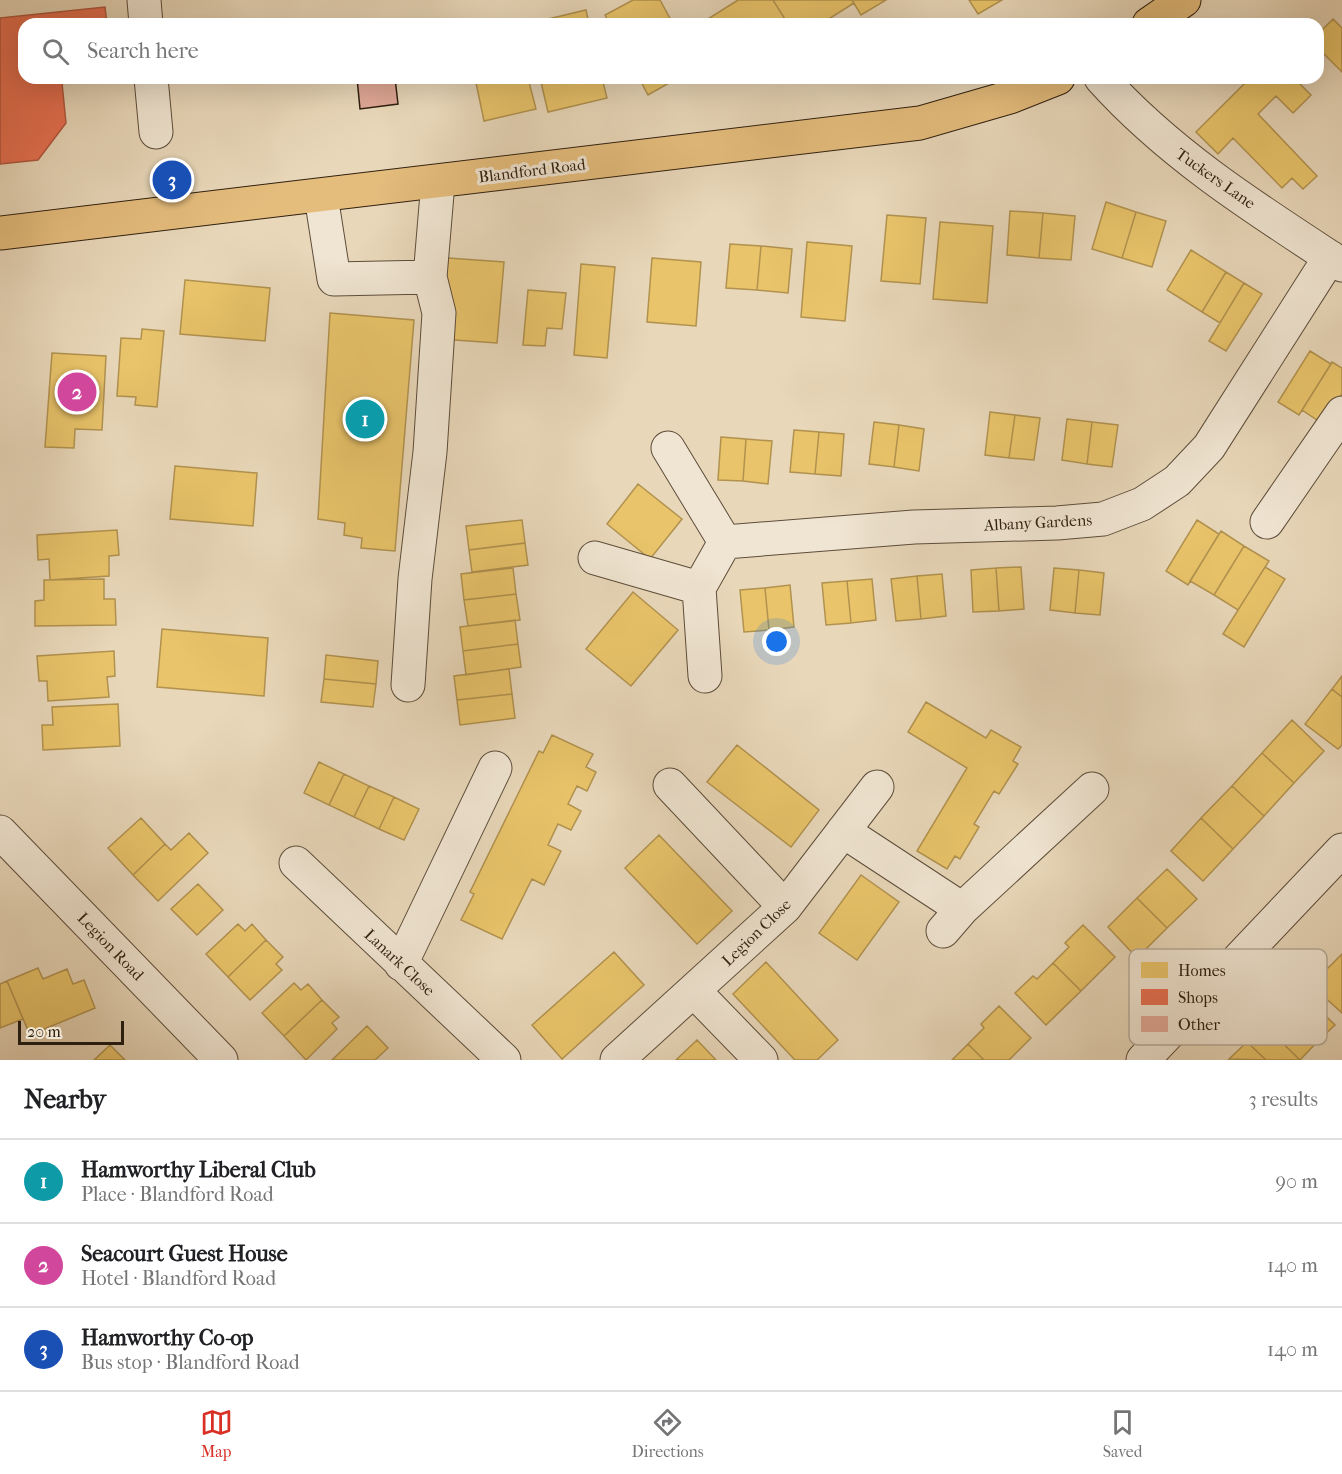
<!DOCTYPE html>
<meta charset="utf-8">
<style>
:root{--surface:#fff;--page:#f6f6f6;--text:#202124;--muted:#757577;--line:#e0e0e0;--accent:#d93025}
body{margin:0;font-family:"IM FELL French Canon",serif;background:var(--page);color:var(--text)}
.scale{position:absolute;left:18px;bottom:15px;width:106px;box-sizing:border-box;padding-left:6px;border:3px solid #2f1f0f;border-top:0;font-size:16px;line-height:21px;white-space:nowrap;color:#2f1f0f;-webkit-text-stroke:4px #f0e5d2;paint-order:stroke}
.you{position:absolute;left:777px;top:642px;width:21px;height:21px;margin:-15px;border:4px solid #fff;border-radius:50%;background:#1a73e8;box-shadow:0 0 0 9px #1a73e833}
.badge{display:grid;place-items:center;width:39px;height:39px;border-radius:50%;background:var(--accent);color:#fff;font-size:20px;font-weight:700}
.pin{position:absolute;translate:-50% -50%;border:3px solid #fff;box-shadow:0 2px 6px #0006}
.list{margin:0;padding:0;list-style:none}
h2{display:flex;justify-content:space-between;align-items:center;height:78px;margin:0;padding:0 24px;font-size:26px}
h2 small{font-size:20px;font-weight:400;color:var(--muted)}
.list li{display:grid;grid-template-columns:39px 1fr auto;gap:18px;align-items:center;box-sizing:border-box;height:84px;padding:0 24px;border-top:2px solid var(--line)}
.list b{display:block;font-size:22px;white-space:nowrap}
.list p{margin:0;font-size:20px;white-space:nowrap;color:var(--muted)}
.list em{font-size:20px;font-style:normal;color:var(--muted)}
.icon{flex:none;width:33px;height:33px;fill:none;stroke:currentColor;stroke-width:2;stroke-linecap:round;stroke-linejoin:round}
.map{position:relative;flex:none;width:1342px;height:1060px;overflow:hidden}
.search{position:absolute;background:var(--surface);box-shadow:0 6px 24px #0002;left:18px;right:18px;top:18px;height:66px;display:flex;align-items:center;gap:15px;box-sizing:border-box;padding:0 21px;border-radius:18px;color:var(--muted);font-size:22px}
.sheet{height:330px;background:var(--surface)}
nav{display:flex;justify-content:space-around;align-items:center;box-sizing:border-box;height:84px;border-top:2px solid var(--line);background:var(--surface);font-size:16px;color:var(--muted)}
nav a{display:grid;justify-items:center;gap:3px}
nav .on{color:var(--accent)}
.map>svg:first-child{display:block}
.homes{fill:#e9c46a;stroke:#b1924f;stroke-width:1.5}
.shops{fill:#e76f51;stroke:#b0573d;stroke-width:1.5}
.building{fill:#e0a897;stroke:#2f1f0f;stroke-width:1.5}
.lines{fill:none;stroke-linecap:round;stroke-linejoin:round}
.minor-casing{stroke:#5d4d3a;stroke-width:35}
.major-casing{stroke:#2f1f0f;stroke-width:35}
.minor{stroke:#f0e5d2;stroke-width:33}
.major{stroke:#e4bc7c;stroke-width:33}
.labels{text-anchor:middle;stroke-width:6;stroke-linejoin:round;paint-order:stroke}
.street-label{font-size:16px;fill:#2f1f0f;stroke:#f0e5d2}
.key{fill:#f0e5d2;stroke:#b6aa98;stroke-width:1.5}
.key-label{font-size:16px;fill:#2f1f0f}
</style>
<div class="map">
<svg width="1342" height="1060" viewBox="0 0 1342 1060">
<rect width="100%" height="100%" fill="#e8d7b9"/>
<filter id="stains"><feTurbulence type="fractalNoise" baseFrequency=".00333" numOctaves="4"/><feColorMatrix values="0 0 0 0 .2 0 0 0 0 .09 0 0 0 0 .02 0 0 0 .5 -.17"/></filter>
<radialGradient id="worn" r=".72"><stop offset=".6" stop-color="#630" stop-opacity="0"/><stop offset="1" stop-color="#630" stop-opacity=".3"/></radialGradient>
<path class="homes" d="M 633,0 L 660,0 L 673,24 L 610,24 L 605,15 Z
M 738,0 L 773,0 L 788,24 L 704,24 L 703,22 Z
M 773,0 L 852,0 L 854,3 L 821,24 L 788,24 Z
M 852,0 L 886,0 L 861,15 Z
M 969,0 L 1002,0 L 978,14 Z
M 586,10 L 589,24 L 527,24 Z
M 1333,19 L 1342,28 L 1342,72 L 1318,48 L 1318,34 Z
M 475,78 L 528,78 L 536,109 L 484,121 Z
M 540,78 L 602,78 L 607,98 L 548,112 Z
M 639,78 L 678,78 L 648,95 Z
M 1250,78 L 1294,78 L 1311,95 L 1293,113 L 1276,96 L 1258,114 L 1317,176 L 1303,189 L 1292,178 L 1282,188 L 1233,138 L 1218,154 L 1196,132 Z
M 1106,202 L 1136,212 L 1122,258 L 1092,249 Z
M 1010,211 L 1043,213 L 1039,258 L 1007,255 Z
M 1136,212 L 1166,221 L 1152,267 L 1122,258 Z
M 1043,213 L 1075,216 L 1071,260 L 1039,258 Z
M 887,215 L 926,218 L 920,284 L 881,281 Z
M 940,222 L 993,226 L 987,303 L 933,299 Z
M 807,242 L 852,246 L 845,321 L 801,317 Z
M 730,244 L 761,246 L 757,290 L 726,288 Z
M 761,246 L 792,249 L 788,293 L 757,290 Z
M 1191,250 L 1226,272 L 1202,312 L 1167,290 Z
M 448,258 L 504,262 L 497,343 L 441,339 Z
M 652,258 L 701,262 L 696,326 L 647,322 Z
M 581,264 L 615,267 L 607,358 L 574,355 Z
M 1226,272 L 1244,283 L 1220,323 L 1202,312 Z
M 185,280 L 270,288 L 265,341 L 180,334 Z
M 1244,283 L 1262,294 L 1226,351 L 1209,341 Z
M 528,290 L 566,293 L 562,329 L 547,328 L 545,346 L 523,345 Z
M 330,313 L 414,320 L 395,551 L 361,548 L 362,538 L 344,535 L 345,523 L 318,519 Z
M 142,329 L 164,331 L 157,407 L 135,405 L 136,397 L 117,396 L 121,338 L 141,339 Z
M 1310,351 L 1331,364 L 1299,415 L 1278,402 Z
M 52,353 L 106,356 L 102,430 L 75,429 L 74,448 L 45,447 Z
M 1332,362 L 1342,368 L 1342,394 L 1323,424 L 1302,410 Z
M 990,412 L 1015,415 L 1009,458 L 985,455 Z
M 1015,415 L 1040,418 L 1034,460 L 1009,458 Z
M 1067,419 L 1092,422 L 1087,464 L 1062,460 Z
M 874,422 L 899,425 L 894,467 L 869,464 Z
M 1092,422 L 1118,425 L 1112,467 L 1087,464 Z
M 899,425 L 924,429 L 919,471 L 894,467 Z
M 794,430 L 819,432 L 815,474 L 790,472 Z
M 819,432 L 844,434 L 841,476 L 815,474 Z
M 721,437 L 746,439 L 743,481 L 718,480 Z
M 746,439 L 772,441 L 768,484 L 743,481 Z
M 175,466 L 257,473 L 253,526 L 170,519 Z
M 638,484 L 682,519 L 650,559 L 607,524 Z
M 522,520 L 525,543 L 469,550 L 466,526 Z
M 1197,520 L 1219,534 L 1188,585 L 1166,571 Z
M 117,530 L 119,555 L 109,556 L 109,576 L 50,580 L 49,559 L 38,560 L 37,535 Z
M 1221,531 L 1244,546 L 1214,595 L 1190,581 Z
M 525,543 L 528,565 L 472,572 L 469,550 Z
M 1244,546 L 1269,561 L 1238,610 L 1214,595 Z
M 1021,567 L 1024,609 L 999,611 L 996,568 Z
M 1265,567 L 1285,579 L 1244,647 L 1223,634 Z
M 513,568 L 516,594 L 464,600 L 461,574 Z
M 996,568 L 999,611 L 973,612 L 971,570 Z
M 1054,568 L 1079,570 L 1075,613 L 1050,610 Z
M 1079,570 L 1104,573 L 1100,615 L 1075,613 Z
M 942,574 L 946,616 L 921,619 L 917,576 Z
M 917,576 L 921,619 L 896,621 L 891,579 Z
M 104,579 L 104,599 L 115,599 L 116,625 L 35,626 L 35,601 L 44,600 L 44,580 Z
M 872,579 L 876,620 L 851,623 L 847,581 Z
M 847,581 L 851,623 L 826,625 L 822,583 Z
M 790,585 L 794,627 L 769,630 L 765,588 Z
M 765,588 L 769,630 L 744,632 L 740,590 Z
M 633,592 L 678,630 L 631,686 L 586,649 Z
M 516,594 L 520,620 L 468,626 L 464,600 Z
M 515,620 L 518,644 L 463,651 L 460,627 Z
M 162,629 L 268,638 L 264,696 L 157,687 Z
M 518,644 L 521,667 L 466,675 L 463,651 Z
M 114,651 L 115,676 L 107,677 L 109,697 L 48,701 L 47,681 L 39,681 L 37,656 Z
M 326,655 L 378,661 L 376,684 L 324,679 Z
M 509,669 L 512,694 L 457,700 L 454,676 Z
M 1342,676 L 1342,697 L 1332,689 Z
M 324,679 L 376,684 L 373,707 L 321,702 Z
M 1332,689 L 1342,697 L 1342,745 L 1338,749 L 1305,724 Z
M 512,694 L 515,718 L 460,725 L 457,700 Z
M 926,702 L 986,738 L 991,730 L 1021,747 L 1013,761 L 1018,764 L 999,794 L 994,791 L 974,824 L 979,827 L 960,859 L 955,856 L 947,869 L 917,851 L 967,768 L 908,732 Z
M 118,704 L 120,746 L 43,750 L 42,725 L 53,725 L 52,707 Z
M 1292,720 L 1324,751 L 1294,783 L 1262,753 Z
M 552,735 L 593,754 L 586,767 L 596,772 L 587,791 L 577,786 L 568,804 L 581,811 L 571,830 L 558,824 L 548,845 L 561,851 L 544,885 L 532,879 L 502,939 L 461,920 L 474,894 L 470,892 L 539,751 L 543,753 Z
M 737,745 L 819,810 L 791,847 L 707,782 Z
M 1262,753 L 1294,783 L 1264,816 L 1232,786 Z
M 319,762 L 344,774 L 329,805 L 304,793 Z
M 344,774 L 369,786 L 354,817 L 329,805 Z
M 369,786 L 394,797 L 379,829 L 354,817 Z
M 1232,786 L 1264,816 L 1233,849 L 1201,818 Z
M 394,797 L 419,809 L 404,840 L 379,829 Z
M 141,818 L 165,844 L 133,875 L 108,848 Z
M 1201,818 L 1233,849 L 1203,881 L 1171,851 Z
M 189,833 L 208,853 L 158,901 L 133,875 L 165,844 L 171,850 Z
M 659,835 L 732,911 L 697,944 L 625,868 Z
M 1167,869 L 1197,899 L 1167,928 L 1137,898 Z
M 861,875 L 899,902 L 857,960 L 819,933 Z
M 198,884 L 223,910 L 197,935 L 171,909 Z
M 1137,898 L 1167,928 L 1137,958 L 1108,927 Z
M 238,924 L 245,931 L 252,924 L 266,940 L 228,977 L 206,954 Z
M 1083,925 L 1115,957 L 1081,991 L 1053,963 L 1069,947 L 1065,943 Z
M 266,940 L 283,957 L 276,964 L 282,970 L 250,1000 L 228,977 Z
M 614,952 L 644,985 L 562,1059 L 532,1025 Z
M 1342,954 L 1342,1013 L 1309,983 L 1325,965 L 1328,968 Z
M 766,962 L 838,1040 L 817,1060 L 795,1060 L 733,994 Z
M 1053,963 L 1081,991 L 1046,1025 L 1015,993 L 1033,976 L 1037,979 Z
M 38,968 L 43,979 L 67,969 L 73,984 L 84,980 L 95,1008 L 30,1035 L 7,981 Z
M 7,981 L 23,1019 L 0,1028 L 0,984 Z
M 294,983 L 301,990 L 308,984 L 322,1000 L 284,1036 L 262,1013 Z
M 1298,989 L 1335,1025 L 1317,1042 L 1281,1007 Z
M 322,1000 L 339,1017 L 332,1023 L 337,1029 L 306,1060 L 284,1036 Z
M 999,1006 L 1031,1038 L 1009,1060 L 984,1060 L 968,1044 L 984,1028 L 981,1024 Z
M 1281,1007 L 1317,1042 L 1300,1060 L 1263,1024 Z
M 1263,1024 L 1300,1060 L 1266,1060 L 1247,1042 Z
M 367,1026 L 388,1048 L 375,1060 L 332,1060 Z
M 697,1040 L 716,1060 L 676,1060 Z
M 1247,1042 L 1266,1060 L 1229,1059 Z
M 968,1044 L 984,1060 L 952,1060 Z
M 110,1045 L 125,1060 L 94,1060 Z"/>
<path class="shops" d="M 105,7 L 107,24 L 24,24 L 24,78 L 103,78 L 62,83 L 66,123 L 38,160 L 0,164 L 0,18 Z"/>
<path class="building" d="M 357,78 L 395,78 L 398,104 L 360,109 Z"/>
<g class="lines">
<g class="minor-casing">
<path id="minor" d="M 144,0 L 146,24
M 151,78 L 156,132
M 1101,78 C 1169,154 1256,209 1342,265
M 321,196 L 334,279 L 430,277 L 438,182
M 668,448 L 725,542
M 1267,522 L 1342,413
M 725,542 L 914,527 L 1057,523 L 1103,519 L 1142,504 L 1177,481 L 1209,447 L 1330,257
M 595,558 L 699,588
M 705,676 L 699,588 L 725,542
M 408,685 L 415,579 L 430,452 L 439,313 L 430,277
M 670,785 L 785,907
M 843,831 L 962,909
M 0,832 L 221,1060
M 296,863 L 504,1060
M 943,931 L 962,909 L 1092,789
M 401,964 L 495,768
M 694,991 L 761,1060
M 617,1060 L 785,907 L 877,787
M 1143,1060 L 1342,850"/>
</g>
<g class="major-casing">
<path id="major" d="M 1149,24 L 1184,0
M 0,233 L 920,123 L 1010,97 L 1058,78"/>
</g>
<use href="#minor" class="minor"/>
<use href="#major" class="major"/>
</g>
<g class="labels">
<g class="street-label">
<text transform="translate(532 170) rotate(-7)" y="6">Blandford Road</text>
<text transform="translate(1216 178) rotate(35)" y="6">Tuckers Lane</text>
<text transform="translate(1038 522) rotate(-3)" y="6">Albany Gardens</text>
<text transform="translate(756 932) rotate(-44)" y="6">Legion Close</text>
<text transform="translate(111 946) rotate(46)" y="6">Legion Road</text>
<text transform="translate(400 962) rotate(43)" y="6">Lanark Close</text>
</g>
</g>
<rect x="1129" y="949" width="198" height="96" rx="9" class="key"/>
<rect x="1141" y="962" width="27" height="16" fill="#e9c46a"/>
<rect x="1141" y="989" width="27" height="16" fill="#e76f51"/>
<rect x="1141" y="1016" width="27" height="16" fill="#e0a897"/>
<g class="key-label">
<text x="1178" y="976">Homes</text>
<text x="1178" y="1003">Shops</text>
<text x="1178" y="1030">Other</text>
</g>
<rect width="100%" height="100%" filter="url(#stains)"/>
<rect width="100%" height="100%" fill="url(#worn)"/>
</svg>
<div class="scale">20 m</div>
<div class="you"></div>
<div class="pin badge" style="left:365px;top:419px;background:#0f9aa8">1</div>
<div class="pin badge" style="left:77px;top:392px;background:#d1479c">2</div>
<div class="pin badge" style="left:172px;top:180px;background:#1a4fb4">3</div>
<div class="search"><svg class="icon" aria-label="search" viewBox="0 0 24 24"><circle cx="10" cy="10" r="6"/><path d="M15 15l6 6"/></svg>Search here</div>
</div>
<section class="sheet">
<h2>Nearby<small>3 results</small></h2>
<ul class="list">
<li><span class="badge" style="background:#0f9aa8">1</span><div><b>Hamworthy Liberal Club</b><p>Place · Blandford Road</p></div><em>90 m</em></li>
<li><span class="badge" style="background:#d1479c">2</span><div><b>Seacourt Guest House</b><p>Hotel · Blandford Road</p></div><em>140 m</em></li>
<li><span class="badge" style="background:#1a4fb4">3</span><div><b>Hamworthy Co-op</b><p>Bus stop · Blandford Road</p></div><em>140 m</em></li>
</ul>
</section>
<nav>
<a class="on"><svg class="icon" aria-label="map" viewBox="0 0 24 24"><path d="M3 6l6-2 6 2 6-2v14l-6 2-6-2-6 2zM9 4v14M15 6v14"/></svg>Map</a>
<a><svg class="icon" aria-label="directions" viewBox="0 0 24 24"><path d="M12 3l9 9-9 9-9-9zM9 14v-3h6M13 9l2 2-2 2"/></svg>Directions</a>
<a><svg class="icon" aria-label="saved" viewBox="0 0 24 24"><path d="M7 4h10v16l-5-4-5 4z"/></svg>Saved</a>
</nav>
